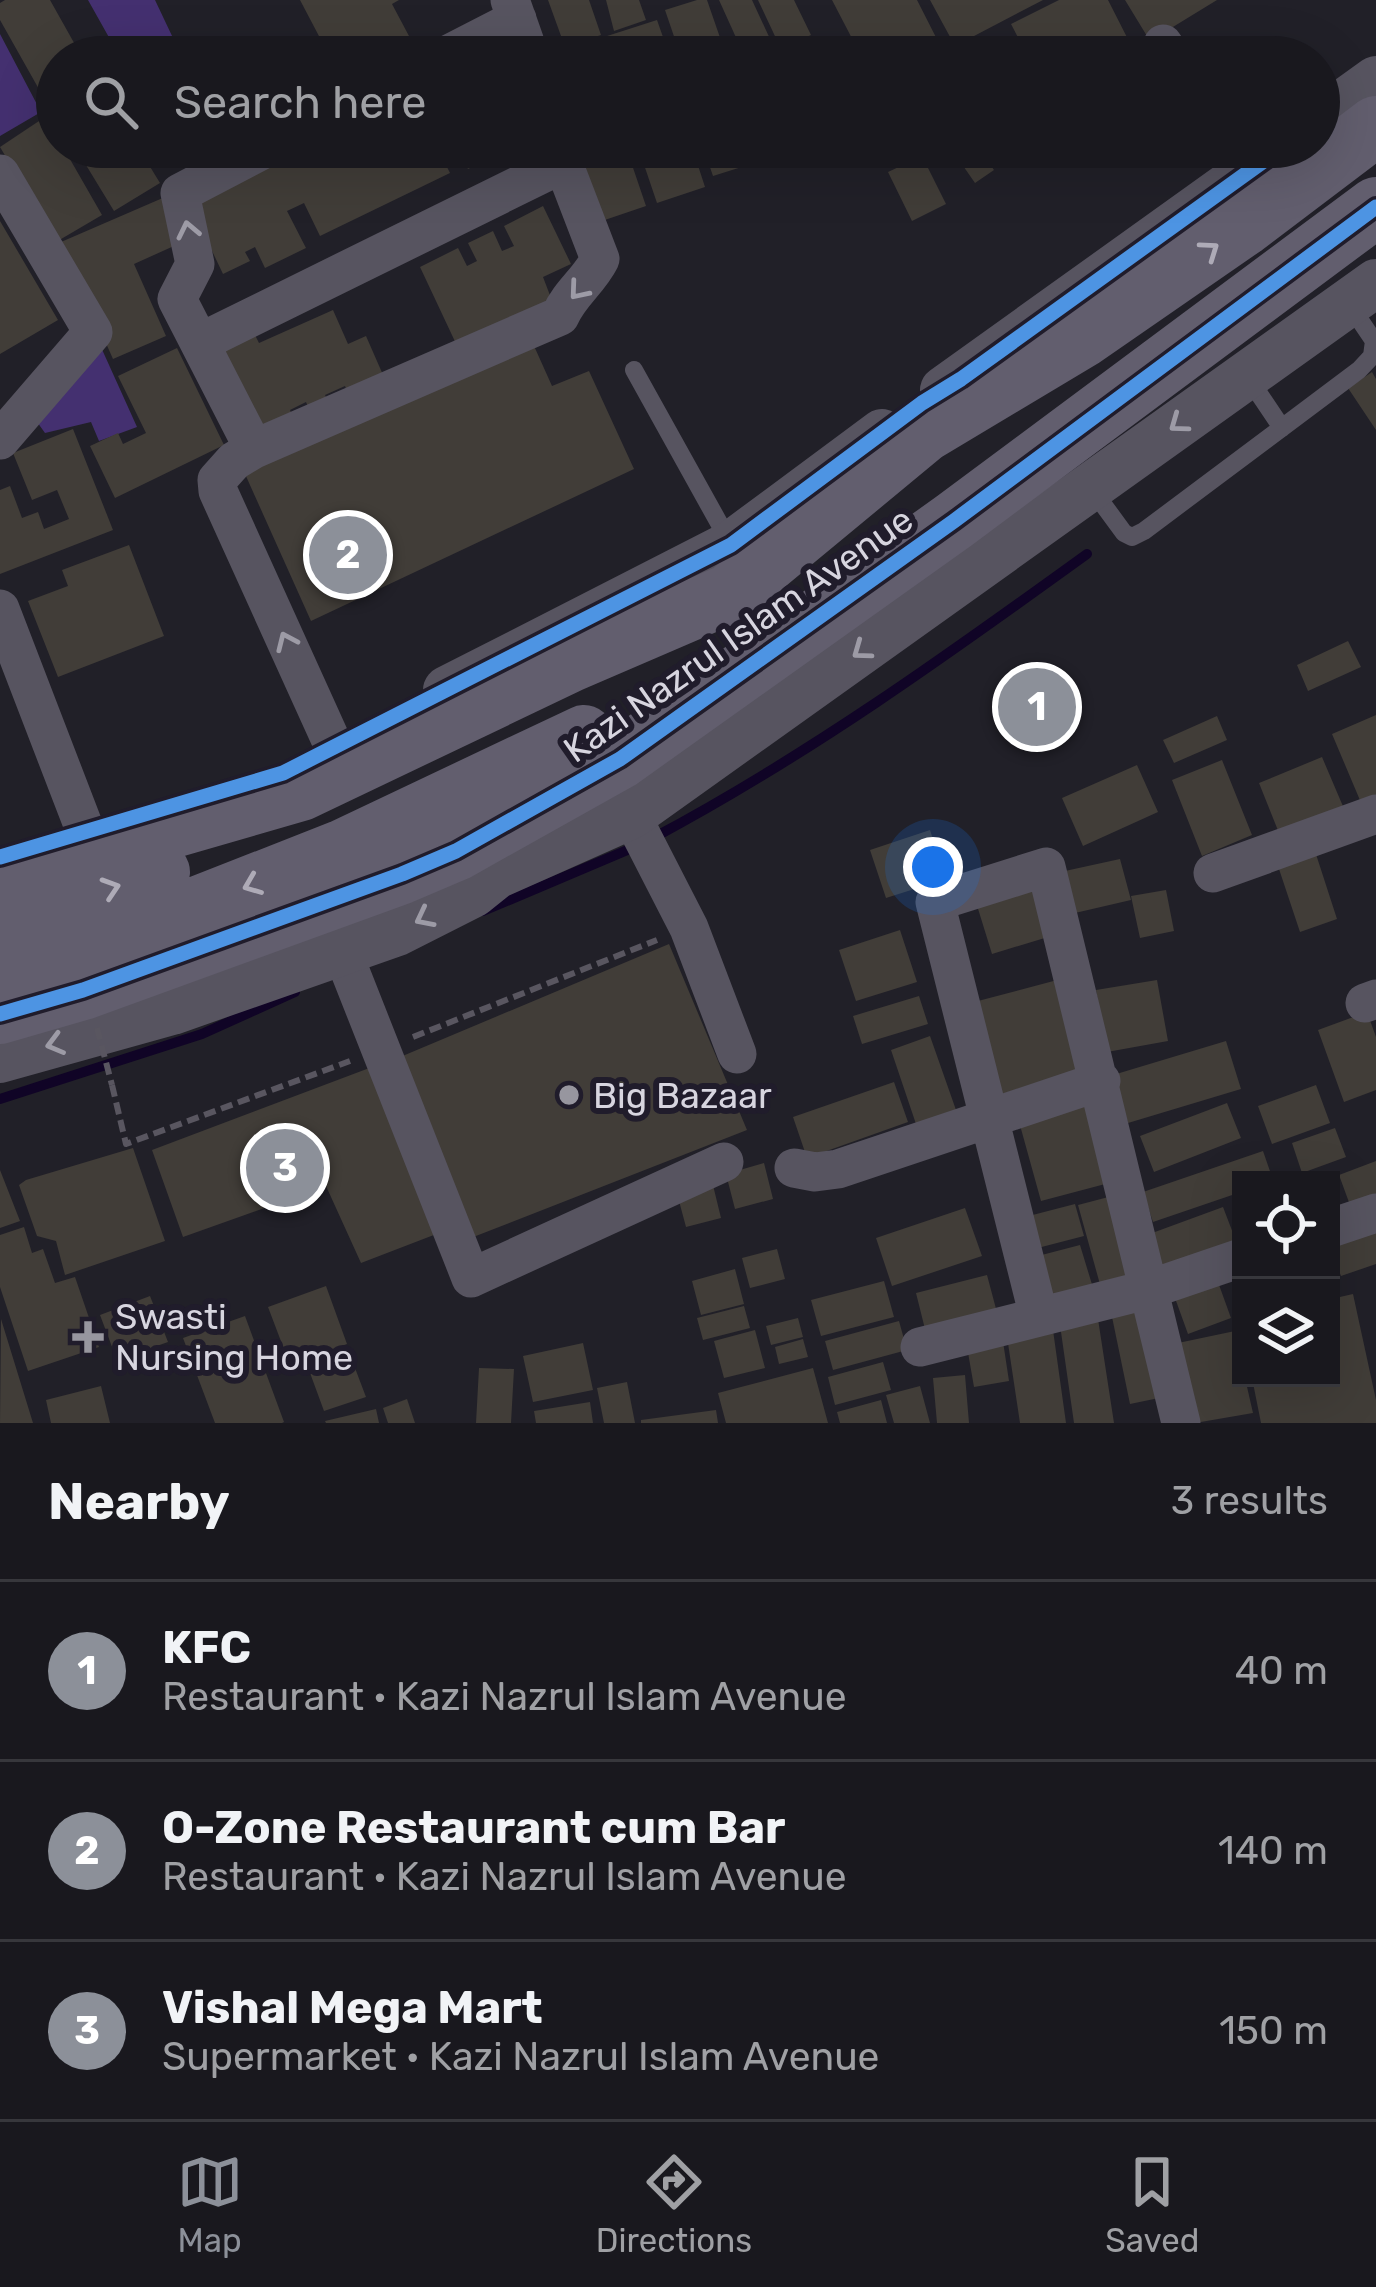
<!DOCTYPE html>
<meta charset="utf-8">
<style>
:root{--surface:#19181e;--page:#222127;--text:#f1f3f6;--muted:#9fa0a4;--line:#37373c;--accent:#8c9099}
body{margin:0;font-family:Rubik,sans-serif;background:var(--page);color:var(--text)}
.controls{position:absolute;right:36px;bottom:36px;display:grid;overflow:hidden;border-radius:0px;box-shadow:0 12px 48px #0002}
.controls button{width:108px;height:108px;display:grid;place-items:center;padding:0;border:0;border-bottom:3px solid var(--line);background:var(--surface);color:var(--text);font:60px sans-serif}
.you{position:absolute;left:933px;top:867px;width:42px;height:42px;margin:-30px;border:9px solid #fff;border-radius:50%;background:#1a73e8;box-shadow:0 0 0 18px #1a73e833}
.badge{display:grid;place-items:center;width:78px;height:78px;border-radius:50%;background:var(--accent);color:#fff;font-size:39px;font-weight:700}
.pin{position:absolute;translate:-50% -50%;border:6px solid #fff;box-shadow:0 3px 12px #0006}
.list{margin:0;padding:0;list-style:none}
h2{display:flex;justify-content:space-between;align-items:center;height:156px;margin:0;padding:0 48px;font-size:51px}
h2 small{font-size:39px;font-weight:400;color:var(--muted)}
.list li{display:grid;grid-template-columns:78px 1fr auto;gap:36px;align-items:center;box-sizing:border-box;height:180px;padding:0 48px;border-top:3px solid var(--line)}
.list b{display:block;font-size:45px;white-space:nowrap}
.list p{margin:0;font-size:39px;white-space:nowrap;color:var(--muted)}
.list em{font-size:39px;font-style:normal;color:var(--muted)}
.icon{flex:none;width:66px;height:66px;fill:none;stroke:currentColor;stroke-width:2;stroke-linecap:round;stroke-linejoin:round}
.map{position:relative;flex:none;width:1376px;height:1423px;overflow:hidden}
.search{position:absolute;background:var(--surface);box-shadow:0 12px 48px #0002;left:36px;right:36px;top:36px;height:132px;display:flex;align-items:center;gap:30px;box-sizing:border-box;padding:0 42px;border-radius:66px;color:var(--muted);font-size:45px}
.sheet{height:696px;background:var(--surface)}
nav{display:flex;justify-content:space-around;align-items:center;box-sizing:border-box;height:168px;border-top:3px solid var(--line);background:var(--surface);font-size:33px;color:var(--muted)}
nav a{display:grid;justify-items:center;gap:6px}
nav .on{color:var(--accent)}
.map>svg:first-child{display:block}
.green{fill:#443070}
.lines{fill:none;stroke-linecap:round;stroke-linejoin:round}
.stream{stroke:#100426;stroke-width:10}
.building{fill:#413d38}
.path{stroke:#595660;stroke-width:6;stroke-dasharray:12 6;stroke-linecap:butt}
.service{stroke:#575460;stroke-width:18}
.minor{stroke:#575460;stroke-width:39}
.tertiary{stroke:#575460;stroke-width:48}
.primary{stroke:#625e6e;stroke-width:60}
.path-bridge{stroke:#595660;stroke-width:6;stroke-dasharray:12 6;stroke-linecap:butt}
.cycleway-casing{stroke:#201c2b;stroke-width:22}
.cycleway{stroke:#4d94e3;stroke-width:15}
.oneway{stroke:#9d9ba6}
.oneway2{stroke:#aeabb7}
.poi-dot{fill:#97969f;stroke:#201c2b;stroke-width:4.5}
.labels{text-anchor:middle;stroke-width:12;stroke-linejoin:round;paint-order:stroke}
.street-label{font-size:36px;fill:#d7d5df;stroke:#201c2b}
.poi-label{font-size:36px;fill:#d7d5df;stroke:#201c2b;text-anchor:start}
</style>
<div class="map">
<svg width="1376" height="1423" viewBox="0 0 1376 1423">
<rect width="100%" height="100%" fill="#212028"/>
<path class="green" d="M 88,0 L 155,0 L 182,57 L 120,57 Z
M 0,34 L 41,112 L 0,136 Z
M 100,345 L 137,427 L 99,441 L 91,422 L 45,433 L 35,419 Z"/>
<g class="lines">
<path class="stream" d="M 653,838 C 807,756 946,656 1087,554
M 483,911 L 637,846
M 0,1099 L 202,1034 L 295,992"/>
</g>
<path class="building" d="M 5,0 L 50,0 L 82,57 L 57,57 L 57,102 L 49,107 L 0,20 L 0,3 Z
M 300,0 L 399,0 L 392,4 L 418,53 L 411,57 L 330,57 Z
M 548,0 L 589,0 L 601,35 L 565,47 Z
M 606,0 L 639,0 L 646,20 L 614,31 Z
M 697,0 L 707,0 L 725,52 L 710,57 L 681,57 L 665,10 Z
M 719,0 L 752,0 L 771,41 L 743,53 Z
M 758,0 L 794,0 L 811,35 L 781,49 Z
M 832,0 L 917,0 L 946,57 L 844,57 L 858,50 Z
M 930,0 L 1043,0 L 955,46 Z
M 1059,0 L 1108,0 L 1137,57 L 1028,57 L 1011,24 Z
M 1125,0 L 1217,0 L 1150,41 Z
M 657,20 L 670,57 L 611,57 L 604,37 Z
M 45,117 L 57,137 L 57,147 L 63,147 L 102,215 L 56,242 L 0,147 Z
M 75,147 L 138,147 L 160,183 L 114,211 Z
M 282,147 L 293,147 L 300,161 L 313,154 L 309,147 L 437,147 L 450,173 L 320,236 L 304,203 L 287,211 L 306,248 L 265,268 L 255,247 L 245,252 L 250,261 L 223,274 L 185,194 Z
M 457,147 L 514,147 L 468,169 Z
M 638,147 L 692,147 L 705,187 L 657,203 Z
M 703,147 L 742,147 L 748,165 L 713,176 Z
M 950,147 L 978,147 L 994,170 L 975,183 Z
M 628,153 L 646,206 L 593,224 L 575,171 Z
M 922,156 L 946,204 L 912,221 L 888,172 Z
M 165,197 L 185,241 L 134,264 L 166,336 L 113,359 L 61,242 Z
M 543,206 L 571,264 L 543,277 L 556,311 L 459,350 L 420,267 L 458,248 L 467,266 L 477,261 L 468,243 L 493,231 L 502,251 L 514,246 L 504,226 Z
M 0,221 L 58,320 L 0,354 Z
M 333,310 L 348,344 L 366,336 L 387,384 L 350,400 L 345,386 L 325,395 L 331,408 L 312,416 L 306,402 L 290,410 L 296,424 L 255,442 L 215,351 L 254,333 L 259,343 Z
M 530,337 L 552,386 L 589,371 L 634,469 L 311,621 L 241,465 Z
M 177,348 L 224,445 L 115,498 L 90,446 L 118,433 L 123,444 L 146,433 L 118,376 Z
M 1372,372 L 1376,379 L 1376,430 L 1348,388 Z
M 73,429 L 113,530 L 0,574 L 0,490 L 10,486 L 22,518 L 38,512 L 44,529 L 69,519 L 57,490 L 32,500 L 13,453 Z
M 129,545 L 164,636 L 58,677 L 28,601 L 68,586 L 62,570 Z
M 1348,641 L 1361,667 L 1308,691 L 1297,665 Z
M 1376,715 L 1376,799 L 1362,805 L 1332,734 Z
M 1217,716 L 1227,740 L 1174,763 L 1163,740 Z
M 1322,757 L 1345,811 L 1281,838 L 1259,783 Z
M 1222,760 L 1252,835 L 1202,856 L 1172,780 Z
M 1137,765 L 1158,812 L 1083,846 L 1062,798 Z
M 930,830 L 946,879 L 886,898 L 870,850 Z
M 1313,845 L 1337,919 L 1300,932 L 1275,857 Z
M 1120,859 L 1131,900 L 1075,913 L 1065,871 Z
M 1031,883 L 1048,937 L 992,954 L 975,899 Z
M 1166,890 L 1174,931 L 1140,938 L 1131,896 Z
M 900,930 L 917,982 L 856,1001 L 839,950 Z
M 669,944 L 747,1130 L 463,1241 L 393,1060 Z
M 1061,979 L 1086,1072 L 1002,1094 L 978,1001 Z
M 1157,980 L 1168,1041 L 1107,1052 L 1096,990 Z
M 919,996 L 928,1024 L 862,1044 L 853,1016 Z
M 1367,1012 L 1376,1037 L 1376,1090 L 1344,1102 L 1318,1030 Z
M 930,1036 L 956,1110 L 916,1124 L 891,1050 Z
M 1226,1041 L 1241,1089 L 1128,1123 L 1113,1075 Z
M 372,1067 L 439,1233 L 361,1263 L 326,1186 L 183,1237 L 152,1150 Z
M 894,1082 L 908,1122 L 807,1158 L 793,1117 Z
M 1316,1085 L 1330,1123 L 1272,1144 L 1258,1106 Z
M 1087,1100 L 1109,1183 L 1041,1201 L 1018,1118 Z
M 1227,1103 L 1241,1138 L 1154,1172 L 1140,1136 Z
M 1335,1128 L 1346,1157 L 1302,1173 L 1292,1143 Z
M 133,1148 L 165,1241 L 65,1275 L 56,1241 L 37,1236 L 19,1185 L 26,1180 Z
M 1263,1151 L 1273,1180 L 1241,1180 L 1241,1192 L 1153,1222 L 1143,1192 Z
M 1376,1161 L 1376,1208 L 1354,1216 L 1339,1175 Z
M 764,1163 L 773,1199 L 735,1209 L 726,1174 Z
M 0,1170 L 20,1221 L 0,1228 Z
M 711,1177 L 721,1218 L 686,1227 L 675,1186 Z
M 1116,1195 L 1139,1278 L 1101,1288 L 1078,1205 Z
M 1075,1204 L 1084,1236 L 1030,1250 L 1021,1218 Z
M 1223,1207 L 1241,1254 L 1161,1283 L 1144,1236 Z
M 965,1208 L 982,1256 L 892,1286 L 876,1238 Z
M 1376,1218 L 1376,1264 L 1341,1276 L 1331,1250 L 1331,1235 Z
M 24,1227 L 32,1253 L 43,1249 L 55,1283 L 75,1277 L 99,1347 L 28,1371 L 0,1287 L 0,1235 Z
M 1080,1245 L 1094,1291 L 1047,1305 L 1034,1257 Z
M 777,1249 L 785,1279 L 750,1288 L 742,1258 Z
M 735,1269 L 744,1304 L 701,1315 L 692,1281 Z
M 1214,1271 L 1231,1318 L 1188,1334 L 1171,1287 Z
M 987,1275 L 999,1320 L 927,1337 L 916,1293 Z
M 884,1281 L 894,1317 L 821,1336 L 811,1300 Z
M 326,1286 L 347,1344 L 290,1365 L 268,1307 Z
M 1353,1294 L 1376,1400 L 1376,1423 L 1261,1423 L 1252,1378 L 1331,1378 L 1331,1299 Z
M 150,1296 L 168,1342 L 117,1360 L 100,1315 Z
M 744,1306 L 750,1328 L 703,1340 L 697,1318 Z
M 1139,1306 L 1159,1398 L 1130,1404 L 1111,1312 Z
M 245,1316 L 284,1422 L 282,1423 L 215,1423 L 183,1338 Z
M 798,1318 L 803,1337 L 771,1345 L 766,1326 Z
M 1,1319 L 33,1423 L 0,1423 Z
M 1098,1319 L 1114,1423 L 1074,1423 L 1060,1325 Z
M 899,1321 L 907,1350 L 833,1370 L 825,1341 Z
M 1052,1323 L 1066,1423 L 1020,1423 L 1006,1330 Z
M 755,1330 L 765,1368 L 724,1378 L 714,1341 Z
M 1235,1331 L 1241,1378 L 1245,1378 L 1253,1413 L 1195,1423 L 1178,1343 Z
M 1002,1335 L 1009,1381 L 974,1387 L 966,1341 Z
M 803,1339 L 808,1357 L 779,1364 L 775,1347 Z
M 583,1343 L 593,1390 L 533,1402 L 523,1356 Z
M 347,1347 L 366,1397 L 324,1411 L 306,1362 Z
M 883,1362 L 891,1390 L 835,1405 L 828,1377 Z
M 479,1368 L 514,1369 L 511,1423 L 476,1423 Z
M 813,1368 L 828,1423 L 726,1423 L 718,1393 Z
M 965,1375 L 969,1423 L 937,1423 L 933,1378 Z
M 627,1382 L 635,1423 L 604,1423 L 597,1388 Z
M 101,1386 L 110,1423 L 51,1423 L 46,1400 Z
M 920,1386 L 930,1423 L 894,1423 L 886,1395 Z
M 407,1399 L 415,1423 L 388,1423 L 383,1408 Z
M 881,1400 L 887,1423 L 840,1423 L 837,1412 Z
M 590,1402 L 593,1423 L 536,1423 L 534,1411 Z
M 376,1409 L 379,1423 L 326,1423 L 325,1421 Z
M 716,1410 L 718,1423 L 641,1423 L 641,1420 Z"/>
<g class="lines">
<path class="path" d="M 413,1037 L 657,940
M 112,1085 L 126,1144 L 350,1061"/>
<path class="service" d="M 634,370 L 729,541
M 1249,379 L 1282,428
M 1091,488 L 1124,533 L 1132,537 L 1144,531 L 1359,370 L 1372,356 L 1374,341 L 1351,307"/>
<path class="minor" d="M 510,0 L 530,57
M 1163,44 L 1172,57
M 443,57 L 517,19
M 0,174 L 93,332 L 0,440
M 201,342 L 562,164
M 254,449 L 177,299 L 195,264 L 180,193 L 268,147
M 0,609 L 85,830
M 334,747 L 218,491 L 217,480 L 234,461 L 254,449 L 560,316 C 570,293 589,281 600,259 L 557,147
M 626,788 L 631,815 L 689,928 L 737,1054
M 1213,873 L 1376,814
M 342,951 L 471,1278 L 724,1162
M 1365,1003 L 1376,999
M 794,1168 L 815,1172 L 838,1169 L 1101,1081
M 1331,1228 L 1376,1213
M 1039,1317 L 935,902 L 1046,867 L 1181,1423
M 920,1347 L 1150,1289 L 1241,1258"/>
<path class="tertiary" d="M 1319,121 L 1376,80
M 944,390 L 1283,147
M 447,690 L 731,545 L 882,433
M 494,876 L 631,815 L 1376,283
M 0,1059 L 172,1011 L 397,932 L 474,893 L 517,858"/>
<path class="primary" d="M 0,878 L 301,791 L 571,662 L 729,594 L 925,432 L 1082,338 L 1244,226 L 1376,126
M 0,924 L 160,872
M 0,968 L 188,910 L 341,850 L 584,735
M 0,1014 L 83,990 L 402,874 L 456,851 L 620,759 L 954,521 L 1376,207"/>
<path class="path-bridge" d="M 97,1028 L 112,1085"/>
<g class="cycleway-casing">
<path id="cycleway" d="M 0,857 L 283,773 L 334,747 L 731,545 L 922,403 L 961,379 L 1283,147
M 0,1014 L 83,990 L 402,874 L 456,851 L 620,759 L 954,521 L 1376,207"/>
</g>
<use href="#cycleway" class="cycleway"/>
</g>
<defs><path id="oneway-chevron" d="M-2-3.5L2.5 0L-2 3.5" fill="none" stroke-width="1.6" stroke-linecap="round" stroke-linejoin="round" transform="scale(3)"/></defs>
<g class="oneway">
<use href="#oneway-chevron" transform="translate(188 230) rotate(-102)"/>
<use href="#oneway-chevron" transform="translate(578 291) rotate(130)"/>
<use href="#oneway-chevron" transform="translate(1178 424) rotate(144)"/>
<use href="#oneway-chevron" transform="translate(286 641) rotate(-114)"/>
<use href="#oneway-chevron" transform="translate(861 651) rotate(144)"/>
<use href="#oneway-chevron" transform="translate(424 918) rotate(153)"/>
<use href="#oneway-chevron" transform="translate(55 1044) rotate(165)"/>
</g>
<g class="oneway2">
<use href="#oneway-chevron" transform="translate(1210 250) rotate(-35)"/>
<use href="#oneway-chevron" transform="translate(252 885) rotate(158)"/>
<use href="#oneway-chevron" transform="translate(111 888) rotate(-18)"/>
</g>
<g class="poi-dot">
<circle cx="569" cy="1095" r="12"/>
<path d="M82 1319h12v12h12v12h-12v12h-12v-12h-12v-12h12z"/>
</g>
<g class="labels">
<g class="street-label">
<text transform="translate(738 634) rotate(-35)" y="13">Kazi Nazrul Islam Avenue</text>
</g>
<g class="poi-label">
<text x="593" y="1108">Big Bazaar</text>
<text x="115" y="1329">Swasti<tspan x="115" dy="41">Nursing Home</tspan></text>
</g>
</g>
</svg>
<div class="controls">
<button><svg class="icon" aria-label="locate" viewBox="0 0 24 24"><circle cx="12" cy="12" r="6"/><path d="M12 2v4M12 18v4M2 12h4M18 12h4"/></svg></button>
<button><svg class="icon" aria-label="layers" viewBox="0 0 24 24"><path d="M12 4l9 5-9 5-9-5zM3 14l9 5 9-5"/></svg></button>
</div>
<div class="you"></div>
<div class="pin badge" style="left:1037px;top:707px">1</div>
<div class="pin badge" style="left:348px;top:555px">2</div>
<div class="pin badge" style="left:285px;top:1168px">3</div>
<div class="search"><svg class="icon" aria-label="search" viewBox="0 0 24 24"><circle cx="10" cy="10" r="6"/><path d="M15 15l6 6"/></svg>Search here</div>
</div>
<section class="sheet">
<h2>Nearby<small>3 results</small></h2>
<ul class="list">
<li><span class="badge">1</span><div><b>KFC</b><p>Restaurant · Kazi Nazrul Islam Avenue</p></div><em>40 m</em></li>
<li><span class="badge">2</span><div><b>O-Zone Restaurant cum Bar</b><p>Restaurant · Kazi Nazrul Islam Avenue</p></div><em>140 m</em></li>
<li><span class="badge">3</span><div><b>Vishal Mega Mart</b><p>Supermarket · Kazi Nazrul Islam Avenue</p></div><em>150 m</em></li>
</ul>
</section>
<nav>
<a class="on"><svg class="icon" aria-label="map" viewBox="0 0 24 24"><path d="M3 6l6-2 6 2 6-2v14l-6 2-6-2-6 2zM9 4v14M15 6v14"/></svg>Map</a>
<a><svg class="icon" aria-label="directions" viewBox="0 0 24 24"><path d="M12 3l9 9-9 9-9-9zM9 14v-3h6M13 9l2 2-2 2"/></svg>Directions</a>
<a><svg class="icon" aria-label="saved" viewBox="0 0 24 24"><path d="M7 4h10v16l-5-4-5 4z"/></svg>Saved</a>
</nav>
